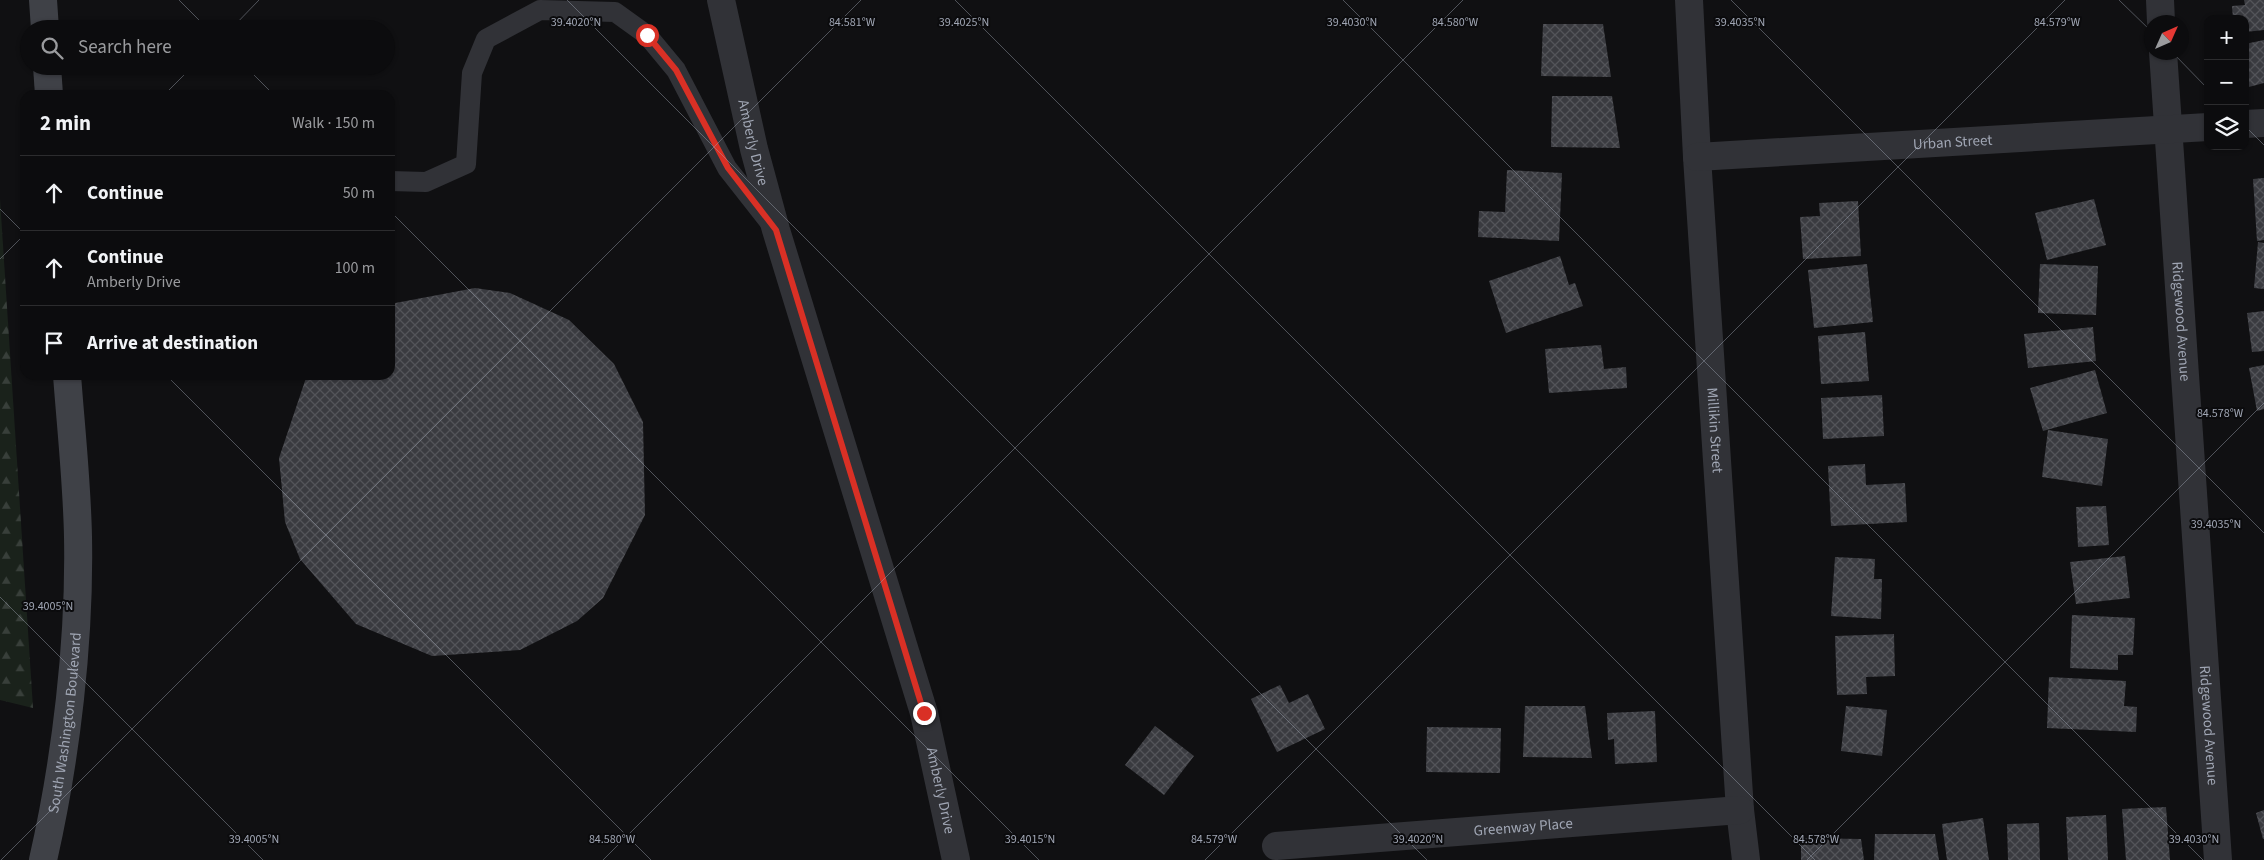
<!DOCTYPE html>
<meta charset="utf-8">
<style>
:root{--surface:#0c0c0e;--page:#151517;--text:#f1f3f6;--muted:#9a9b9e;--line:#2c2c2e}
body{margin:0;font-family:"Source Sans 3",sans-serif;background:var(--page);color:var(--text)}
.controls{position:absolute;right:15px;top:15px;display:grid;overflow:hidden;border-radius:10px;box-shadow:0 1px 4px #0004}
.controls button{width:45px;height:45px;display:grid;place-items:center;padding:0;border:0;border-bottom:1px solid var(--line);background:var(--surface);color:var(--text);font:25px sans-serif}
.compass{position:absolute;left:2144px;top:15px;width:45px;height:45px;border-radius:50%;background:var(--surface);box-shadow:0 1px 4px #0004;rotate:45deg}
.stop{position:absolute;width:15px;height:15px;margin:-11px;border:4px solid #d93025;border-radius:50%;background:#fff}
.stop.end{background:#d93025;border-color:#fff;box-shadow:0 1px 5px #0008}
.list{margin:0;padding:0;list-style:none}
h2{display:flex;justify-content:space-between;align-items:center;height:65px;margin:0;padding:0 20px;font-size:21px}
h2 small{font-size:16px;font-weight:400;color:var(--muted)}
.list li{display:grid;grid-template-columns:32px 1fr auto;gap:15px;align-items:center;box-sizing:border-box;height:75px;padding:0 20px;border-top:1px solid var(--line)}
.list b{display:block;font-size:19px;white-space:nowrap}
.list p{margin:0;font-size:16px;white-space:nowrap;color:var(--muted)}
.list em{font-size:16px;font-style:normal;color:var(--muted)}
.icon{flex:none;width:28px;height:28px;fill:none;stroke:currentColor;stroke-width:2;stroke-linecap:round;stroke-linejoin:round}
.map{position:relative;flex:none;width:2264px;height:860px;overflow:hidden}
.search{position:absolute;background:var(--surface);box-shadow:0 1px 4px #0004;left:20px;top:20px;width:375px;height:55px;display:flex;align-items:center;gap:12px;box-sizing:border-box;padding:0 18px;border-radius:28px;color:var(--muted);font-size:19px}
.panel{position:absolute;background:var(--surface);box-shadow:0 1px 4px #0004;left:20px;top:90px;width:375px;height:290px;border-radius:15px}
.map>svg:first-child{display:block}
.forest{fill:url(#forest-firs)}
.building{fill:url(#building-cross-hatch)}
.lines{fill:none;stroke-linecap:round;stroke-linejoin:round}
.lane{stroke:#313237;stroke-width:20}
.street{stroke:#313237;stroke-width:28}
.secondary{stroke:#3f4147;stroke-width:28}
.route{stroke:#d93025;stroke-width:6}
.ticks{fill:none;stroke:#a0a6b4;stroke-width:1;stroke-opacity:0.45}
.labels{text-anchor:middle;stroke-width:4;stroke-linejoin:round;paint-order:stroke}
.street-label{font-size:15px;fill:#a0a6b4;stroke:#0b0b0d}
.ticks-label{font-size:12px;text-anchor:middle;fill:#a0a6b4;stroke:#0b0b0d;stroke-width:4;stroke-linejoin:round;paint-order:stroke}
</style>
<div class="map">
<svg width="2264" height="860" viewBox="0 0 2264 860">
<defs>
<pattern id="forest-firs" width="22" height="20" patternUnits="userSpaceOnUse" patternTransform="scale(1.25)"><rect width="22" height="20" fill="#1a221b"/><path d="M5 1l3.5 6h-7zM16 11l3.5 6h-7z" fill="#383f3a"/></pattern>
<pattern id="building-cross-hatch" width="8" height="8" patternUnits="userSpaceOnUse" patternTransform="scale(1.25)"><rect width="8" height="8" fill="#3a3b40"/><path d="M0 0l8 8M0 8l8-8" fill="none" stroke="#535459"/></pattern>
</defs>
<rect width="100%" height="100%" fill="#101012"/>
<path class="forest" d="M 0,199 L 33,708 L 0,700 Z"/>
<path class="building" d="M 2244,0 L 2264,0 L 2264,30 L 2245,32 L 2245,19 L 2233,19 L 2232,6 L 2245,5 Z
M 1543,24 L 1603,24 L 1611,77 L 1541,76 Z
M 2264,40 L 2264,83 L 2245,88 L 2245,44 Z
M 1552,96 L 1612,96 L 1620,148 L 1551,147 Z
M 1507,170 L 1562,173 L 1559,241 L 1478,237 L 1479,211 L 1505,212 Z
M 2264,178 L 2264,240 L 2257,241 L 2253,179 Z
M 2094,199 L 2106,245 L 2047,260 L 2035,213 Z
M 1858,201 L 1861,256 L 1803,259 L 1800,217 L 1820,216 L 1819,203 Z
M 2258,242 L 2264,243 L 2264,289 L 2254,288 Z
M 1560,256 L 1569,285 L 1575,283 L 1583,306 L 1506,333 L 1489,281 Z
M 1867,264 L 1873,322 L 1814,328 L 1808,270 Z
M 2040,264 L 2098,266 L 2096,315 L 2038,313 Z
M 475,288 L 510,293 L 569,320 L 614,364 L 643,422 L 645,515 L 603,598 L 577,621 L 520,650 L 432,656 L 356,624 L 300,559 L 285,522 L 279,458 L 307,375 L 390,375 L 390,304 Z
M 2264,311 L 2264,351 L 2252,352 L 2247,313 Z
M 2093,327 L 2096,361 L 2028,368 L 2024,334 Z
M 1865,332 L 1869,381 L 1821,384 L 1818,336 Z
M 1601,345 L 1604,369 L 1626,367 L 1627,388 L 1549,393 L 1545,349 Z
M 2264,365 L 2264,409 L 2257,411 L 2249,368 Z
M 2095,370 L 2107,413 L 2043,431 L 2030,388 Z
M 1882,395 L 1884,436 L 1823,439 L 1821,398 Z
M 2048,430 L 2108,439 L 2102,486 L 2042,477 Z
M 1865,464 L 1866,485 L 1905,483 L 1907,522 L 1831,526 L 1828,466 Z
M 2106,506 L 2109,545 L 2078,547 L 2076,507 Z
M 2125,556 L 2130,598 L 2076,604 L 2070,562 Z
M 1835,557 L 1875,559 L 1874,579 L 1882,579 L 1881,619 L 1831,616 Z
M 2072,615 L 2135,618 L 2133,655 L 2118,655 L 2118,670 L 2070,668 Z
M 1894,634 L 1895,676 L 1866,677 L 1867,694 L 1837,695 L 1835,636 Z
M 2049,677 L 2126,681 L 2124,706 L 2137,707 L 2136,732 L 2047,728 Z
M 1280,685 L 1289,703 L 1308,694 L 1325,729 L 1277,752 L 1251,699 Z
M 1525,706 L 1585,706 L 1592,758 L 1523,757 Z
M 1846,706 L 1887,710 L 1882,756 L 1841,751 Z
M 1655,711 L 1657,762 L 1615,764 L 1614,739 L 1608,740 L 1607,713 Z
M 1155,726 L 1194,756 L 1164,795 L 1125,765 Z
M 1427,727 L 1501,728 L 1500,773 L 1426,772 Z
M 2166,807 L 2170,860 L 2126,860 L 2122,809 Z
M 2264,810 L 2264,839 L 2263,839 L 2256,813 Z
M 2106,815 L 2108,860 L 2068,860 L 2066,817 Z
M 1983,818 L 1989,860 L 1947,860 L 1942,824 Z
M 2039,823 L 2040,860 L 2008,860 L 2007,824 Z
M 1875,834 L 1935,834 L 1939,860 L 1874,860 Z
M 1801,838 L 1861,839 L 1864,860 L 1801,860 Z"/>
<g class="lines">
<path class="lane" d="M 390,181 L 426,182 L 466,164 L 472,73 L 486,39 L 540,10 L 615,12 L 647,35 L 676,70 L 727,168 L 771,224"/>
<g class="street">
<path id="s1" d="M 721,0 L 754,149 L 776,230 L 924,713 L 956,860"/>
<path id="s2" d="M 1689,0 L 1697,157 L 1740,810 L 1746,860"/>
<path d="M 2160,0 L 2161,22"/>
<path id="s3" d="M 2163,52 L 2218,860"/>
<path d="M 2245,124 L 2264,123"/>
<path id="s4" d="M 1697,157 L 2208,127"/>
<path id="s5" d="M 1276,846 L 1740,810"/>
</g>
<g class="secondary">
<path d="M 43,0 L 45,29"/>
<path d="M 47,66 L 49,95"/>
<path id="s6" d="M 43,860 C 66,759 80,641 78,537 C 77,483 71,429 67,375"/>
</g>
</g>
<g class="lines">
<path class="route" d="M 647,35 L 676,70 L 728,168 L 776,230 L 924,713"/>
</g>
<path class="ticks" d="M 179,0 L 208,29M 567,0 L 1427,860M 955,0 L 1815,860M 1343,0 L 2203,860M 1731,0 L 2264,533M 2119,0 L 2152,32M 231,29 L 259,0M 2172,52 L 2208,89M 245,66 L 274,95M 164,95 L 193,66M 2245,126 L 2264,145M 0,209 L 25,234M 390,211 L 1039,860M 0,259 L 25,234M 166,375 L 651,860M 0,597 L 263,860M 1,860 L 861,0M 603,860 L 1463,0M 1205,860 L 2065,0M 1807,860 L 2264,403"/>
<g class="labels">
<g class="street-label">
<text dy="5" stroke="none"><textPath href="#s1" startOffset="146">Amberly Drive</textPath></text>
<text dy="5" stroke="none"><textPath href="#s4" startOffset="256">Urban Street</textPath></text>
<text dy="5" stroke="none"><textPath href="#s3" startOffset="270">Ridgewood Avenue</textPath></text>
<text dy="5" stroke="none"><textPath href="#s2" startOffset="431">Millikin Street</textPath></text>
<text dy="5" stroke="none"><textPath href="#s6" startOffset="139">South Washington Boulevard</textPath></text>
<text dy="5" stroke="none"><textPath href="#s3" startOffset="675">Ridgewood Avenue</textPath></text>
<text dy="5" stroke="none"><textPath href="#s1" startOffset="821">Amberly Drive</textPath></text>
<text dy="5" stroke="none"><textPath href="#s5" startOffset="248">Greenway Place</textPath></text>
</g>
</g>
<g class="ticks-label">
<text x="576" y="26">39.4020°N</text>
<text x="852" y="26">84.581°W</text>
<text x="964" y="26">39.4025°N</text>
<text x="1352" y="26">39.4030°N</text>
<text x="1455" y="26">84.580°W</text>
<text x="1740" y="26">39.4035°N</text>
<text x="2057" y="26">84.579°W</text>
<text x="2220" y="417">84.578°W</text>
<text x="2216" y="528">39.4035°N</text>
<text x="48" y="610">39.4005°N</text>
<text x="254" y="843">39.4005°N</text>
<text x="612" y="843">84.580°W</text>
<text x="1816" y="843">84.578°W</text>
<text x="1030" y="843">39.4015°N</text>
<text x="1214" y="843">84.579°W</text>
<text x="1418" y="843">39.4020°N</text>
<text x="2194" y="843">39.4030°N</text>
</g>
</svg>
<div class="controls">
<button>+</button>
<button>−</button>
<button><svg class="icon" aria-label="layers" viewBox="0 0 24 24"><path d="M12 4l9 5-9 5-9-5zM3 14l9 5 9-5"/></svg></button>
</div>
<svg class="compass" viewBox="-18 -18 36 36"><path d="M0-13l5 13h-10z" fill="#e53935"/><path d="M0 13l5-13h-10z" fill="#9a9b9e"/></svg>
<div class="stop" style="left:647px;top:35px"></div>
<div class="stop end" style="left:924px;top:713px"></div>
<div class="search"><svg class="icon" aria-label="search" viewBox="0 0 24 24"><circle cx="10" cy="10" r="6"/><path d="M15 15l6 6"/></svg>Search here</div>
<section class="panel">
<h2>2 min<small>Walk · 150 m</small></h2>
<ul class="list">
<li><svg class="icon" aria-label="ahead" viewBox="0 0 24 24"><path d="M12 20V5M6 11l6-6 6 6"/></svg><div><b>Continue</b></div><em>50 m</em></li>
<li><svg class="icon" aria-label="ahead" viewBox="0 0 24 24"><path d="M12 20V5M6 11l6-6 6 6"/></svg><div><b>Continue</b><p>Amberly Drive</p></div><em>100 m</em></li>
<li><svg class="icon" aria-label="arrive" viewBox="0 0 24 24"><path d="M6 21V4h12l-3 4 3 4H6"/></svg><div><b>Arrive at destination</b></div></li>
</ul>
</section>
</div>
